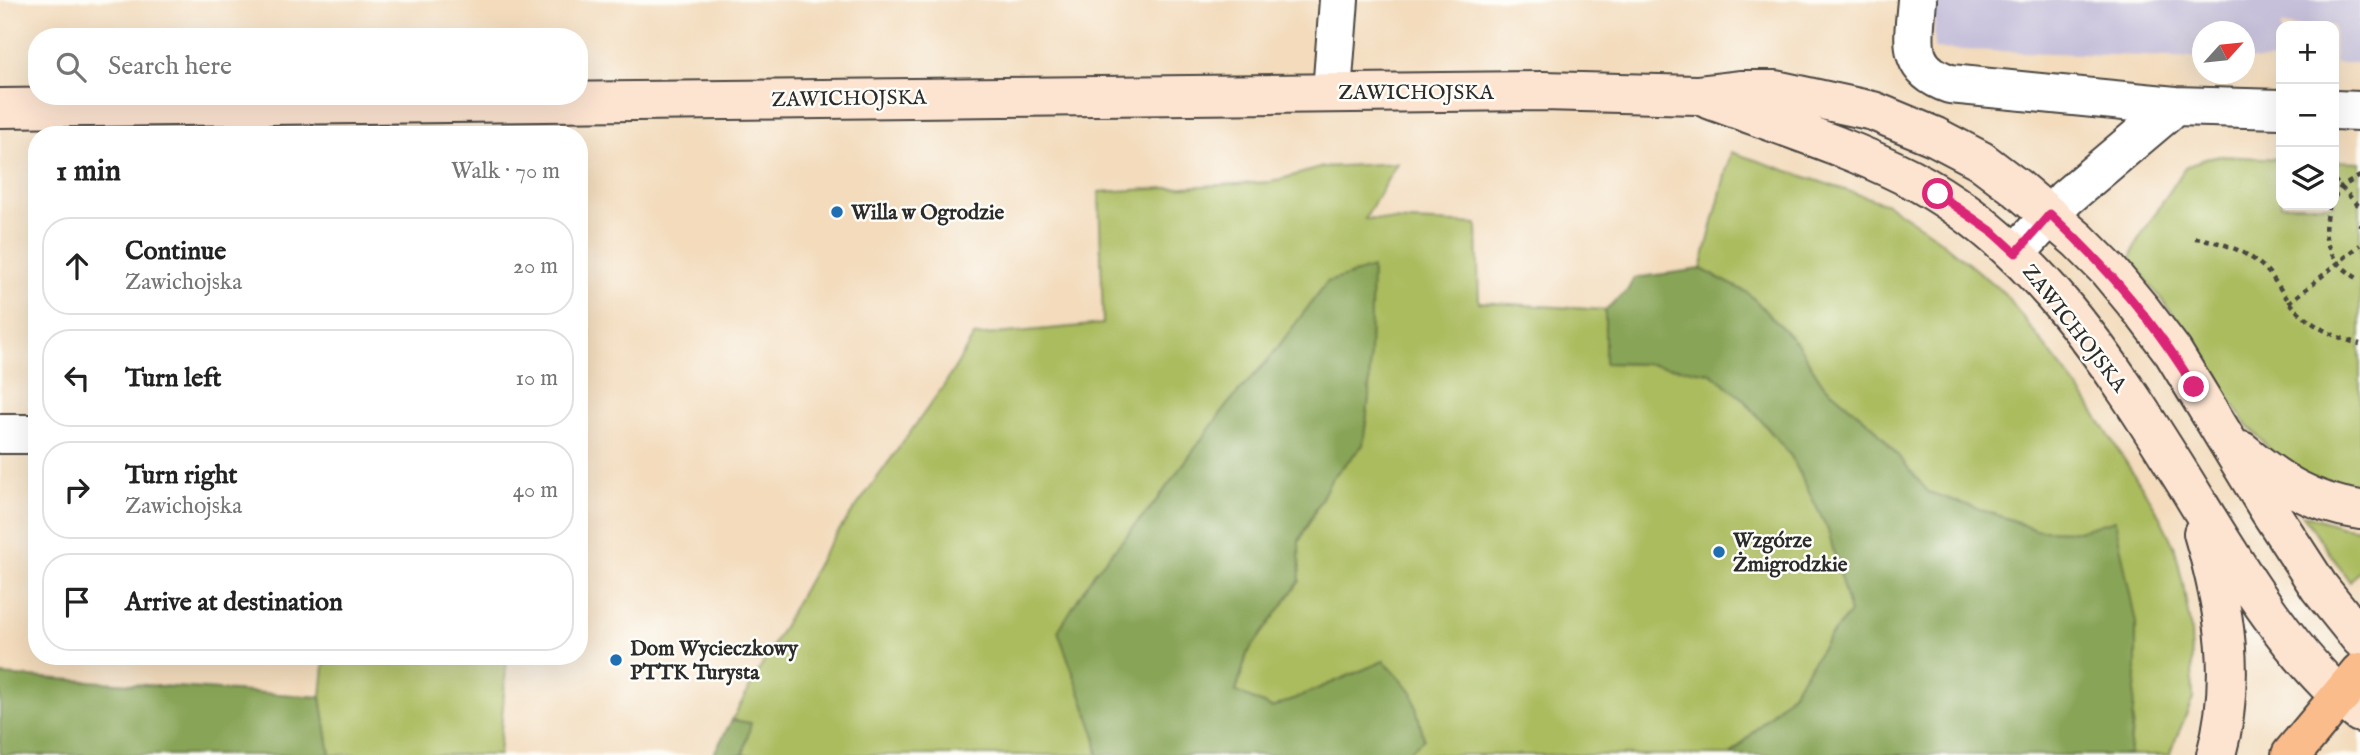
<!DOCTYPE html>
<meta charset="utf-8">
<style>
:root{--surface:#fff;--page:#f6f6f6;--text:#222;--muted:#767676;--line:#e0e0e0}
body{margin:0;font-family:"IM FELL English",serif;background:var(--page);color:var(--text)}
.controls{position:absolute;right:21px;top:21px;display:grid;overflow:hidden;border-radius:14px;box-shadow:0 7px 28px #0002}
.controls button{width:63px;height:63px;display:grid;place-items:center;padding:0;border:0;border-bottom:2px solid var(--line);background:var(--surface);color:var(--text);font:35px sans-serif}
.compass{position:absolute;left:2192px;top:21px;width:63px;height:63px;border-radius:50%;background:var(--surface);box-shadow:0 7px 28px #0002;rotate:63deg}
.stop{position:absolute;width:21px;height:21px;margin:-16px;border:5px solid #db2777;border-radius:50%;background:#fff}
.stop.end{background:#db2777;border-color:#fff;box-shadow:0 2px 7px #0008}
.list{margin:0;padding:0;list-style:none}
h2{display:flex;justify-content:space-between;align-items:center;height:91px;margin:0;padding:0 28px;font-size:30px}
h2 small{font-size:23px;font-weight:400;color:var(--muted)}
.list li{display:grid;grid-template-columns:46px 1fr auto;gap:21px;align-items:center;box-sizing:border-box;height:98px;margin:0 14px 14px;padding:0 14px;border:2px solid var(--line);border-radius:28px}
.list b{display:block;font-size:26px;white-space:nowrap}
.list p{margin:0;font-size:23px;white-space:nowrap;color:var(--muted)}
.list em{font-size:23px;font-style:normal;color:var(--muted)}
.icon{flex:none;width:38px;height:38px;fill:none;stroke:currentColor;stroke-width:2;stroke-linecap:round;stroke-linejoin:round}
.map{position:relative;flex:none;width:2360px;height:755px;overflow:hidden}
.search{position:absolute;background:var(--surface);box-shadow:0 7px 28px #0002;left:28px;top:28px;width:560px;height:77px;display:flex;align-items:center;gap:18px;box-sizing:border-box;padding:0 24px;border-radius:28px;color:var(--muted);font-size:26px}
.panel{position:absolute;background:var(--surface);box-shadow:0 7px 28px #0002;left:28px;top:126px;width:560px;height:539px;border-radius:28px}
.map>svg:first-child{display:block}
.industrial{fill:#c6c0da}
.green{fill:#abbc5f;stroke:#6b7445;stroke-width:2}
.forest{fill:#88a456;stroke:#5a6840;stroke-width:2}
.lines{fill:none;stroke-linecap:round;stroke-linejoin:round}
.street-casing{stroke:#494541;stroke-width:42}
.secondary-casing{stroke:#494541;stroke-width:42}
.primary-casing{stroke:#494541;stroke-width:42}
.path{stroke:#494541;stroke-width:4.5;stroke-dasharray:5 5;stroke-linecap:butt}
.street{stroke:#fff;stroke-width:38}
.secondary{stroke:#fde4d1;stroke-width:38}
.primary{stroke:#fabc8b;stroke-width:38}
.route{stroke:#db2777;stroke-width:9}
.poi-dot{fill:#1f6fb2;stroke:#fdfcf7;stroke-width:2.5}
.labels{text-anchor:middle;stroke-width:5;stroke-linejoin:round;paint-order:stroke}
.street-label{font-size:21px;fill:#2b2b2b;stroke:#fdfcf7}
.poi-label{font-size:21px;font-weight:bold;fill:#2b2b2b;stroke:#fdfcf7;text-anchor:start}
</style>
<div class="map">
<svg width="2360" height="755" viewBox="0 0 2360 755">
<rect width="100%" height="100%" fill="#fdfcf7"/>
<filter id="ink" filterUnits="userSpaceOnUse"><feTurbulence type="fractalNoise" baseFrequency=".0143" numOctaves="2"/><feDisplacementMap in="SourceGraphic" scale="14" xChannelSelector="R" yChannelSelector="G"/><feConvolveMatrix kernelMatrix="1 2 1 2 8 2 1 2 1" color-interpolation-filters="sRGB"/></filter>
<filter id="wash" filterUnits="userSpaceOnUse"><feTurbulence type="fractalNoise" baseFrequency=".00686" numOctaves="4" result="noise"/><feDisplacementMap in="SourceGraphic" scale="28" xChannelSelector="R" yChannelSelector="G"/><feGaussianBlur stdDeviation="1.57" result="paint"/><feColorMatrix in="noise" values="0 0 0 0 0 0 0 0 0 0 0 0 0 0 0 0 0 1.4 0 .05"/><feComposite in="paint" operator="in"/></filter>
<g filter="url(#wash)">
<rect width="100%" height="100%" fill="#f3dbbc"/>
<path class="industrial" d="M 1935,0 L 2360,0 L 2360,63 L 2334,63 L 2334,26 L 2281,26 L 2281,61 L 2245,60 L 2244,32 L 2202,32 L 2202,58 L 1934,49 Z"/>
<path class="green" d="M 1731,152 L 1887,204 L 1931,233 L 2004,293 L 2083,395 L 2156,509 L 2175,548 L 2183,584 L 2191,631 L 2193,699 L 2169,755 L 2129,755 L 2133,723 L 2115,521 L 2078,531 L 2035,530 L 2012,520 L 1928,492 L 1874,427 L 1823,384 L 1797,343 L 1748,293 L 1701,269 Z
M 2221,156 L 2281,159 L 2281,205 L 2334,205 L 2334,161 L 2360,162 L 2360,494 L 2321,483 L 2281,462 L 2245,422 L 2184,329 L 2131,259 L 2136,243 L 2185,168 L 2203,159 Z
M 1397,163 L 1365,219 L 1477,224 L 1479,302 L 1605,310 L 1605,363 L 1648,364 L 1711,373 L 1744,400 L 1791,456 L 1828,530 L 1850,613 L 1830,636 L 1792,693 L 1731,755 L 1405,755 L 1424,739 L 1412,692 L 1384,661 L 1272,708 L 1236,692 L 1247,654 L 1299,581 L 1299,542 L 1332,478 L 1363,445 L 1369,397 L 1371,269 L 1327,282 L 1268,360 L 1228,404 L 1154,504 L 1131,529 L 1095,735 L 1098,755 L 743,755 L 750,723 L 732,720 L 825,550 L 945,384 L 974,336 L 1103,324 L 1099,192 L 1271,182 L 1323,167 Z
M 2302,514 L 2340,526 L 2360,529 L 2360,569 L 2350,582 Z
M 325,656 L 507,656 L 499,755 L 330,755 L 321,697 Z"/>
<path class="forest" d="M 1372,268 L 1369,398 L 1363,445 L 1332,478 L 1299,541 L 1300,581 L 1247,654 L 1236,692 L 1272,708 L 1384,661 L 1412,692 L 1424,739 L 1405,755 L 1098,755 L 1095,734 L 1058,631 L 1094,573 L 1154,504 L 1228,404 L 1268,360 L 1327,282 Z
M 1701,269 L 1748,293 L 1797,343 L 1823,384 L 1874,427 L 1928,492 L 2012,520 L 2035,530 L 2078,531 L 2115,520 L 2136,623 L 2136,679 L 2129,755 L 1731,755 L 1792,693 L 1830,636 L 1850,613 L 1828,530 L 1791,456 L 1744,400 L 1711,373 L 1649,364 L 1605,363 L 1605,310 L 1627,291 L 1634,278 Z
M 0,675 L 321,697 L 330,755 L 0,755 Z
M 732,720 L 751,723 L 743,755 L 713,755 Z"/>
</g>
<g filter="url(#ink)">
<g class="lines">
<g class="street-casing">
<path id="street" d="M 1917,0 C 1914,40 1905,69 1950,84 L 2175,106 L 2281,109
M 1332,92 L 1339,0
M 2334,110 L 2360,111
M 2016,253 L 2066,198 L 2175,106
M 0,434 L 37,434"/>
</g>
<g class="secondary-casing">
<path id="secondary" d="M 1706,98 C 1773,123 1844,145 1908,177 C 2035,242 2112,365 2185,482 C 2231,557 2290,659 2360,713
M 0,108 L 1543,91 L 1697,95 L 1740,90 L 1776,90 L 1873,111 L 1936,137 L 1980,160 L 2017,188 L 2078,240 L 2108,270 L 2142,311 L 2173,352 L 2269,510 L 2319,587 L 2360,638
M 2242,451 C 2279,482 2311,503 2360,510
M 2203,533 C 2225,608 2237,678 2216,755"/>
</g>
<g class="primary-casing">
<path id="primary" d="M 2291,755 L 2360,672"/>
</g>
<path class="path" d="M 2334,180 L 2360,207
M 2334,198 L 2341,187 L 2360,176
M 2329,205 C 2319,240 2329,261 2360,280
M 2360,224 L 2360,227
M 2195,238 C 2221,241 2250,252 2268,272 C 2279,285 2286,300 2298,311 C 2315,328 2337,338 2360,344
M 2289,303 L 2360,245"/>
<use href="#street" class="street"/>
<use href="#secondary" class="secondary"/>
<use href="#primary" class="primary"/>
</g>
</g>
<g class="lines" filter="url(#ink)">
<path class="route" d="M 1938,194 L 1994,233 L 2016,253 L 2050,214 C 2106,266 2155,322 2194,387"/>
</g>
<g class="poi-dot">
<circle cx="837" cy="212" r="7"/>
<circle cx="1719" cy="552" r="7"/>
<circle cx="616" cy="660" r="7"/>
</g>
<g class="labels">
<g class="street-label">
<text x="1416" y="99">ZAWICHOJSKA</text>
<text transform="translate(849 98) rotate(-1)" y="7">ZAWICHOJSKA</text>
<text transform="translate(2075 328) rotate(52)" y="7">ZAWICHOJSKA</text>
</g>
<g class="poi-label">
<text x="851" y="219">Willa w Ogrodzie</text>
<text x="1733" y="547">Wzgórze<tspan x="1733" dy="24">Żmigrodzkie</tspan></text>
<text x="630" y="655">Dom Wycieczkowy<tspan x="630" dy="24">PTTK Turysta</tspan></text>
</g>
</g>
</svg>
<div class="controls">
<button>+</button>
<button>−</button>
<button><svg class="icon" aria-label="layers" viewBox="0 0 24 24"><path d="M12 4l9 5-9 5-9-5zM3 14l9 5 9-5"/></svg></button>
</div>
<svg class="compass" viewBox="-18 -18 36 36"><path d="M0-13l5 13h-10z" fill="#e53935"/><path d="M0 13l5-13h-10z" fill="#767676"/></svg>
<div class="stop" style="left:1938px;top:194px"></div>
<div class="stop end" style="left:2194px;top:387px"></div>
<div class="search"><svg class="icon" aria-label="search" viewBox="0 0 24 24"><circle cx="10" cy="10" r="6"/><path d="M15 15l6 6"/></svg>Search here</div>
<section class="panel">
<h2>1 min<small>Walk · 70 m</small></h2>
<ul class="list">
<li><svg class="icon" aria-label="ahead" viewBox="0 0 24 24"><path d="M12 20V5M6 11l6-6 6 6"/></svg><div><b>Continue</b><p>Zawichojska</p></div><em>20 m</em></li>
<li><svg class="icon" aria-label="left" viewBox="0 0 24 24"><path d="M17 20v-9H6M10 6l-5 5 5 5"/></svg><div><b>Turn left</b></div><em>10 m</em></li>
<li><svg class="icon" aria-label="right" viewBox="0 0 24 24"><path d="M7 20v-9h11M14 6l5 5-5 5"/></svg><div><b>Turn right</b><p>Zawichojska</p></div><em>40 m</em></li>
<li><svg class="icon" aria-label="arrive" viewBox="0 0 24 24"><path d="M6 21V4h12l-3 4 3 4H6"/></svg><div><b>Arrive at destination</b></div></li>
</ul>
</section>
</div>
